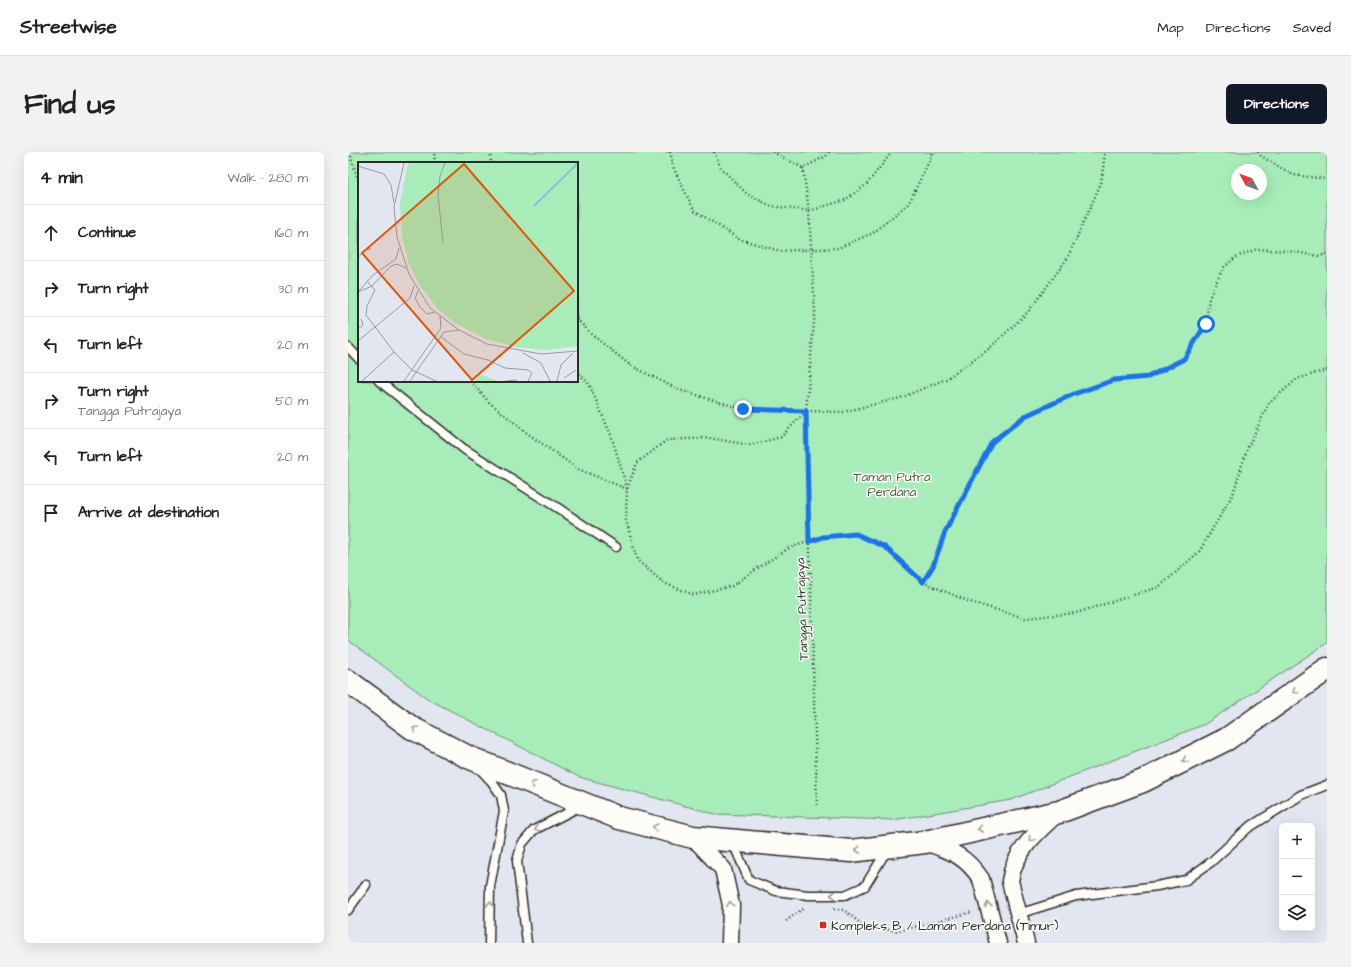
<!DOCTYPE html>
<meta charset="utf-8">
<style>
:root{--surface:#fff;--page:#f2f2f2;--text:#202124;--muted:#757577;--line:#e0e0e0;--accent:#111827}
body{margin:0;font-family:"Architects Daughter",sans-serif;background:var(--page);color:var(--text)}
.controls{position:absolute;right:12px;bottom:12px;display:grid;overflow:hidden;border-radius:6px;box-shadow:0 4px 16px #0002}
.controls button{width:36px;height:36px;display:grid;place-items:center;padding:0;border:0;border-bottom:1px solid var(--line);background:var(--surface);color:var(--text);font:20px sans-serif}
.compass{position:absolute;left:883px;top:12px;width:36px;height:36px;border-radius:50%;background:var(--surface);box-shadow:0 4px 16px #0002;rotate:311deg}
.stop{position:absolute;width:12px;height:12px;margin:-9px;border:3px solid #1a73e8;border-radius:50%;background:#fff}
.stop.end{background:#1a73e8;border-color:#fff;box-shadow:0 1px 4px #0008}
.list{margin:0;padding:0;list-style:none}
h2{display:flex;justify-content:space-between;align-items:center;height:52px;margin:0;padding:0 16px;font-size:17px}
h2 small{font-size:13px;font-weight:400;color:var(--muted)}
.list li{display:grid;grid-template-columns:26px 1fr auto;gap:12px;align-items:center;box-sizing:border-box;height:56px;padding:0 16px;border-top:1px solid var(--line)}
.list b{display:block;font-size:15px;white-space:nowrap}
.list p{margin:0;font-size:13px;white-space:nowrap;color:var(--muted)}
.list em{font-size:13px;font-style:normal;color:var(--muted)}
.icon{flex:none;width:22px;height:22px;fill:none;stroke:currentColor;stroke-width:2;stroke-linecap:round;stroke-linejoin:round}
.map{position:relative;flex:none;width:979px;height:791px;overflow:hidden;border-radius:6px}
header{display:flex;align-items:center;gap:24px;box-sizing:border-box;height:56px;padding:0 20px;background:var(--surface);border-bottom:1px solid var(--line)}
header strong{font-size:19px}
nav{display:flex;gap:22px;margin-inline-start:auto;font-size:14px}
.intro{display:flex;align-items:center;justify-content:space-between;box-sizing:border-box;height:96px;padding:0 24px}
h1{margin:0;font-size:28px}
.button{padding:10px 18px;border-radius:6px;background:var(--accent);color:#fff;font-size:14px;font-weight:700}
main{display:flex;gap:24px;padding:0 24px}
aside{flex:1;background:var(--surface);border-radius:6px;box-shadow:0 4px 16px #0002}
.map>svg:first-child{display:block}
.green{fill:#a8edb9;stroke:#6a8c72;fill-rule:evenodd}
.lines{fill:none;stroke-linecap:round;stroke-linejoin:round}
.service-casing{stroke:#2b2b2b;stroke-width:11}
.minor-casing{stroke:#2b2b2b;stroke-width:19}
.primary-casing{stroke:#2b2b2b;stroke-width:25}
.path{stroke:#2b2b2b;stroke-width:2.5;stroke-dasharray:1 3;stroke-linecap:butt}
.service{stroke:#fdfcf7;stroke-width:8}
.minor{stroke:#fdfcf7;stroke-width:16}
.primary{stroke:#fdfcf7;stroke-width:22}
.oneway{stroke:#9e9e9b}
.route{stroke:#1a73e8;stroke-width:5}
.poi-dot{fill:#c8321e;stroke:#fdfcf7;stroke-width:1.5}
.labels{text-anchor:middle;stroke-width:3;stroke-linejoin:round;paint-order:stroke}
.park-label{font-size:13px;fill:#4a5c4e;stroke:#fdfcf7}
.street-label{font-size:13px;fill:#2b2b2b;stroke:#fdfcf7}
.poi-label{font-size:13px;fill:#2b2b2b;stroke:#fdfcf7;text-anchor:start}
.inset-river{fill:none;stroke:#87c0e6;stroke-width:2}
.inset-road{fill:none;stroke:#989ba1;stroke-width:1}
.view{fill:#df570e;fill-opacity:0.15;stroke:#df570e;stroke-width:2}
.inset-edge{fill:none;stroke:#2b2b2b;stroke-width:2}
</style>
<header>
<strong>Streetwise</strong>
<nav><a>Map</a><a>Directions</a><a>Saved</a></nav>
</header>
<div class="intro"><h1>Find us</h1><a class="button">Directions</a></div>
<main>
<aside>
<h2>4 min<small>Walk · 280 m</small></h2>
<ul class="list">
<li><svg class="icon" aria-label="ahead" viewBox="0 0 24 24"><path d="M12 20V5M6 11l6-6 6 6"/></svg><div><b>Continue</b></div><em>160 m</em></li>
<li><svg class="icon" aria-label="right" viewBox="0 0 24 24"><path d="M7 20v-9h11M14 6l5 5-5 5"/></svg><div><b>Turn right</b></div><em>30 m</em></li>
<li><svg class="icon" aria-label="left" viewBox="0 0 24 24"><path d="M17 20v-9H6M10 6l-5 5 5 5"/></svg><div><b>Turn left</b></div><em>20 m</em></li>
<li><svg class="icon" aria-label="right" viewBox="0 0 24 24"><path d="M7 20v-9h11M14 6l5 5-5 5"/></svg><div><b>Turn right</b><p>Tangga Putrajaya</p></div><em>50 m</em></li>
<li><svg class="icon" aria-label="left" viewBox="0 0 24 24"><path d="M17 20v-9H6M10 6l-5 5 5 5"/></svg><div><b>Turn left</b></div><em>20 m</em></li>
<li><svg class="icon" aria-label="arrive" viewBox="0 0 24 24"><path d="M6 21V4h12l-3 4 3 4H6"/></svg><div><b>Arrive at destination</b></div></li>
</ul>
</aside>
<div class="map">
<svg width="979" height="791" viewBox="0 0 979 791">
<rect width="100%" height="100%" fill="#e1e6f0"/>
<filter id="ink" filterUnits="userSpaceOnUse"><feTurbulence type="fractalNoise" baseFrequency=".025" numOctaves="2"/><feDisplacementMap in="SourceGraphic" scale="8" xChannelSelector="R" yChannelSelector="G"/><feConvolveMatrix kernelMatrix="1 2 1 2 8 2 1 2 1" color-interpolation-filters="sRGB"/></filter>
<g filter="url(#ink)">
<path class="green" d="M 0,0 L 979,0 L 979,491 L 857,572 L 663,648 L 545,668 L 367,662 L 231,625 L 80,547 L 0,488 ZM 11,11 L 229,11 L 229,229 L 11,229 ZM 889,18 L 913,18 L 913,42 L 889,42 Z"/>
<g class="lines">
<g class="service-casing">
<path id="service" d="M 0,195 L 11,207
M 31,229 L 116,297 L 213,358 L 268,395
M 132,617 L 144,630 L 153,643 L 156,659 L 142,734 L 141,791
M 385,691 L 401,728 L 428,739 L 460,743 L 497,743 L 517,734 L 539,698
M 0,758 L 18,733
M 670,762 L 728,744 L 809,734 L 838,728 L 863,710 L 900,676 L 953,643 L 979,633
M 179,791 L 169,709 L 174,692 L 186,678 L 233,654"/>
</g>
<g class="minor-casing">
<path id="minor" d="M 345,685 L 375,717 L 383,753 L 382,791
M 577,690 C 603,699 617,703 633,727 L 650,791
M 678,791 L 662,729 C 666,699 690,679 711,660"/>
</g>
<g class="primary-casing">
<path id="primary" d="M 0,529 L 64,576 L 120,605 L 271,666 L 345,685 L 503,699 L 577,690 L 711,660 L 795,629 L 879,587 L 979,517"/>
</g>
<path class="path" d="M 3,0 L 3,6 L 11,30
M 143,0 L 143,11
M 322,0 L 326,17 L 346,58 L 391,87 L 432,99 L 490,96 L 525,81 L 561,51 L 582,7 L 584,0
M 366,0 L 373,16 L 399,42 L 423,54 L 461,59 L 497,48 L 519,32 L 544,0
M 425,0 L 455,16 L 478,4 L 481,0
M 910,0 L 913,4 L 945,23 L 979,27
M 87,11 L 86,4 L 87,0
M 455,16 L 461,59 L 467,160 L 458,259 L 433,285 L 402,293 L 361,286 L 319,288 L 289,311 L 279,337 L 278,368 L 289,408 L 316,431 L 346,443 L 384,434 L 410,416 L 441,396 L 475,385 L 508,382 L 537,395 L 575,430 L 585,414 L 597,380 L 644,290 L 677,264 L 726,242 L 767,229 L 800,225 L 836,207 L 858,172 L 861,146 L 875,116 L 888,105 L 909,97 L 940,99 L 971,104 L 979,102
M 229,167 L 243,182 L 282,213 L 331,238 L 395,257 L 495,260 L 552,246 L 598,227 L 642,196 L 680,160 L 719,107 L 753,31 L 757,0
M 229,219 L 241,232 L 263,283 L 279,336
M 122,229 L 141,250 L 179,281 L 230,317 L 279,337
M 458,260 L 469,654
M 575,430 L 622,450 L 677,466 L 728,461 L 811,435 L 851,400 L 885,342 L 899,297 L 921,251 L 949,227 L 979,218
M 486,757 L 496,758 L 517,775 L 550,779 L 625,760
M 438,769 L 453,758 L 458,756"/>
<use href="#service" class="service"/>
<use href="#minor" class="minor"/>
<use href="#primary" class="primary"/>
</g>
<defs><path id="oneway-chevron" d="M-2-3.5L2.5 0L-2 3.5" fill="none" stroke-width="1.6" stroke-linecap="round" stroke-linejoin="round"/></defs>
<g class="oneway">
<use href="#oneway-chevron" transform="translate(947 539) rotate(145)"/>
<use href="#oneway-chevron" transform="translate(67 577) rotate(-150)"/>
<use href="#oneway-chevron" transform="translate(837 608) rotate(153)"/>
<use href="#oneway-chevron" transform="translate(185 632) rotate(-158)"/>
<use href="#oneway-chevron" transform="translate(307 675) rotate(-166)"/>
<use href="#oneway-chevron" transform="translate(189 677) rotate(146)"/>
<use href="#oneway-chevron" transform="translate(632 677) rotate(167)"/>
<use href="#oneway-chevron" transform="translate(683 687) rotate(130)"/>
<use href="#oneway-chevron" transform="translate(510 698) rotate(172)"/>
<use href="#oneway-chevron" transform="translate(485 743) rotate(180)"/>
<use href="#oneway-chevron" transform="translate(142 752) rotate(-88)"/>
<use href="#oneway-chevron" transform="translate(382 752) rotate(-96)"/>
<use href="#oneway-chevron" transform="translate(640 753) rotate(-104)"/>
</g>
</g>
<g class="lines" filter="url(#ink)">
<path class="route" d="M 395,257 L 458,259 L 461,390 L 475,385 L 508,382 L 537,395 L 575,430 L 585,414 L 597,380 L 644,290 L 677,264 L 726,242 L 766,228 L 800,225 L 836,207 L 858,172"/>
</g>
<rect class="poi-dot" x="471" y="769" width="8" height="8" rx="2"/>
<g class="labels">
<g class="park-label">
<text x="544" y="329">Taman Putra<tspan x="544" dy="15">Perdana</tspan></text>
</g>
<g class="street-label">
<text transform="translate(453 457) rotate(-92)" y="5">Tangga Putrajaya</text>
</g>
<g class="poi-label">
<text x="483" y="778">Kompleks B / Laman Perdana (Timur)</text>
</g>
</g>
<g transform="translate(10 10)">
<rect width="220" height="220" fill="#e1e6f0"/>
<path d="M 50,1 L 220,1 L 220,184 L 188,188 L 157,185 L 128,177 L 97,161 L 81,148 L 62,124 L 51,102 L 44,74 L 42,42 ZM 121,212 L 140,219 L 118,219 Z" fill="#a8edb9"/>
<path class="inset-river" d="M 176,44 L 220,1"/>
<path class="inset-road" d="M 46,1 L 36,45 L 39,75 L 51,112 L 72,146 L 101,168 L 129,182 L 183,192 L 220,189M 0,4 L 26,12 L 33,23 L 36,41M 85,81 L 80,33 L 82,14 L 87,1M 0,96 L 6,88 L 13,87M 9,119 L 17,128 L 9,144 L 8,153 L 36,190 L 54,208 L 78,219M 60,129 L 57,136 L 62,145 L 69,152 L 77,150M 0,130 L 15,113 L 38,97 L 41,86M 0,130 L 14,124 L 33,104 L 39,102 L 48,106M 0,167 L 5,163 L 3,157M 83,175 L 106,192 L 130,198 L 147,206 L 170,208 L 174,211 L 170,219M 0,179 L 52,136 L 56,124M 165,191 L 183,201 L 192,219M 206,216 L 218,208M 4,219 L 36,190M 46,219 L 83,166 L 82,154M 52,219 L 86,170 L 101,168M 147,219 L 159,218M 199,219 L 203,203 L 215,191"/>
<path class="view" d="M 106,2 L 216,129 L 114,218 L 4,91 Z"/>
<rect width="220" height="220" class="inset-edge"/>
</g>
</svg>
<div class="controls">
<button>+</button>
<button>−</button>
<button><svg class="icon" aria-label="layers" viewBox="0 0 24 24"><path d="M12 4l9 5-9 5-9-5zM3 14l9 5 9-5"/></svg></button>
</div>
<svg class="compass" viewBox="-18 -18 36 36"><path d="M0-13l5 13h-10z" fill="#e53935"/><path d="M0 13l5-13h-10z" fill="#757577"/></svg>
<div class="stop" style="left:858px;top:172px"></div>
<div class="stop end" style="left:395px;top:257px"></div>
</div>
</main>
